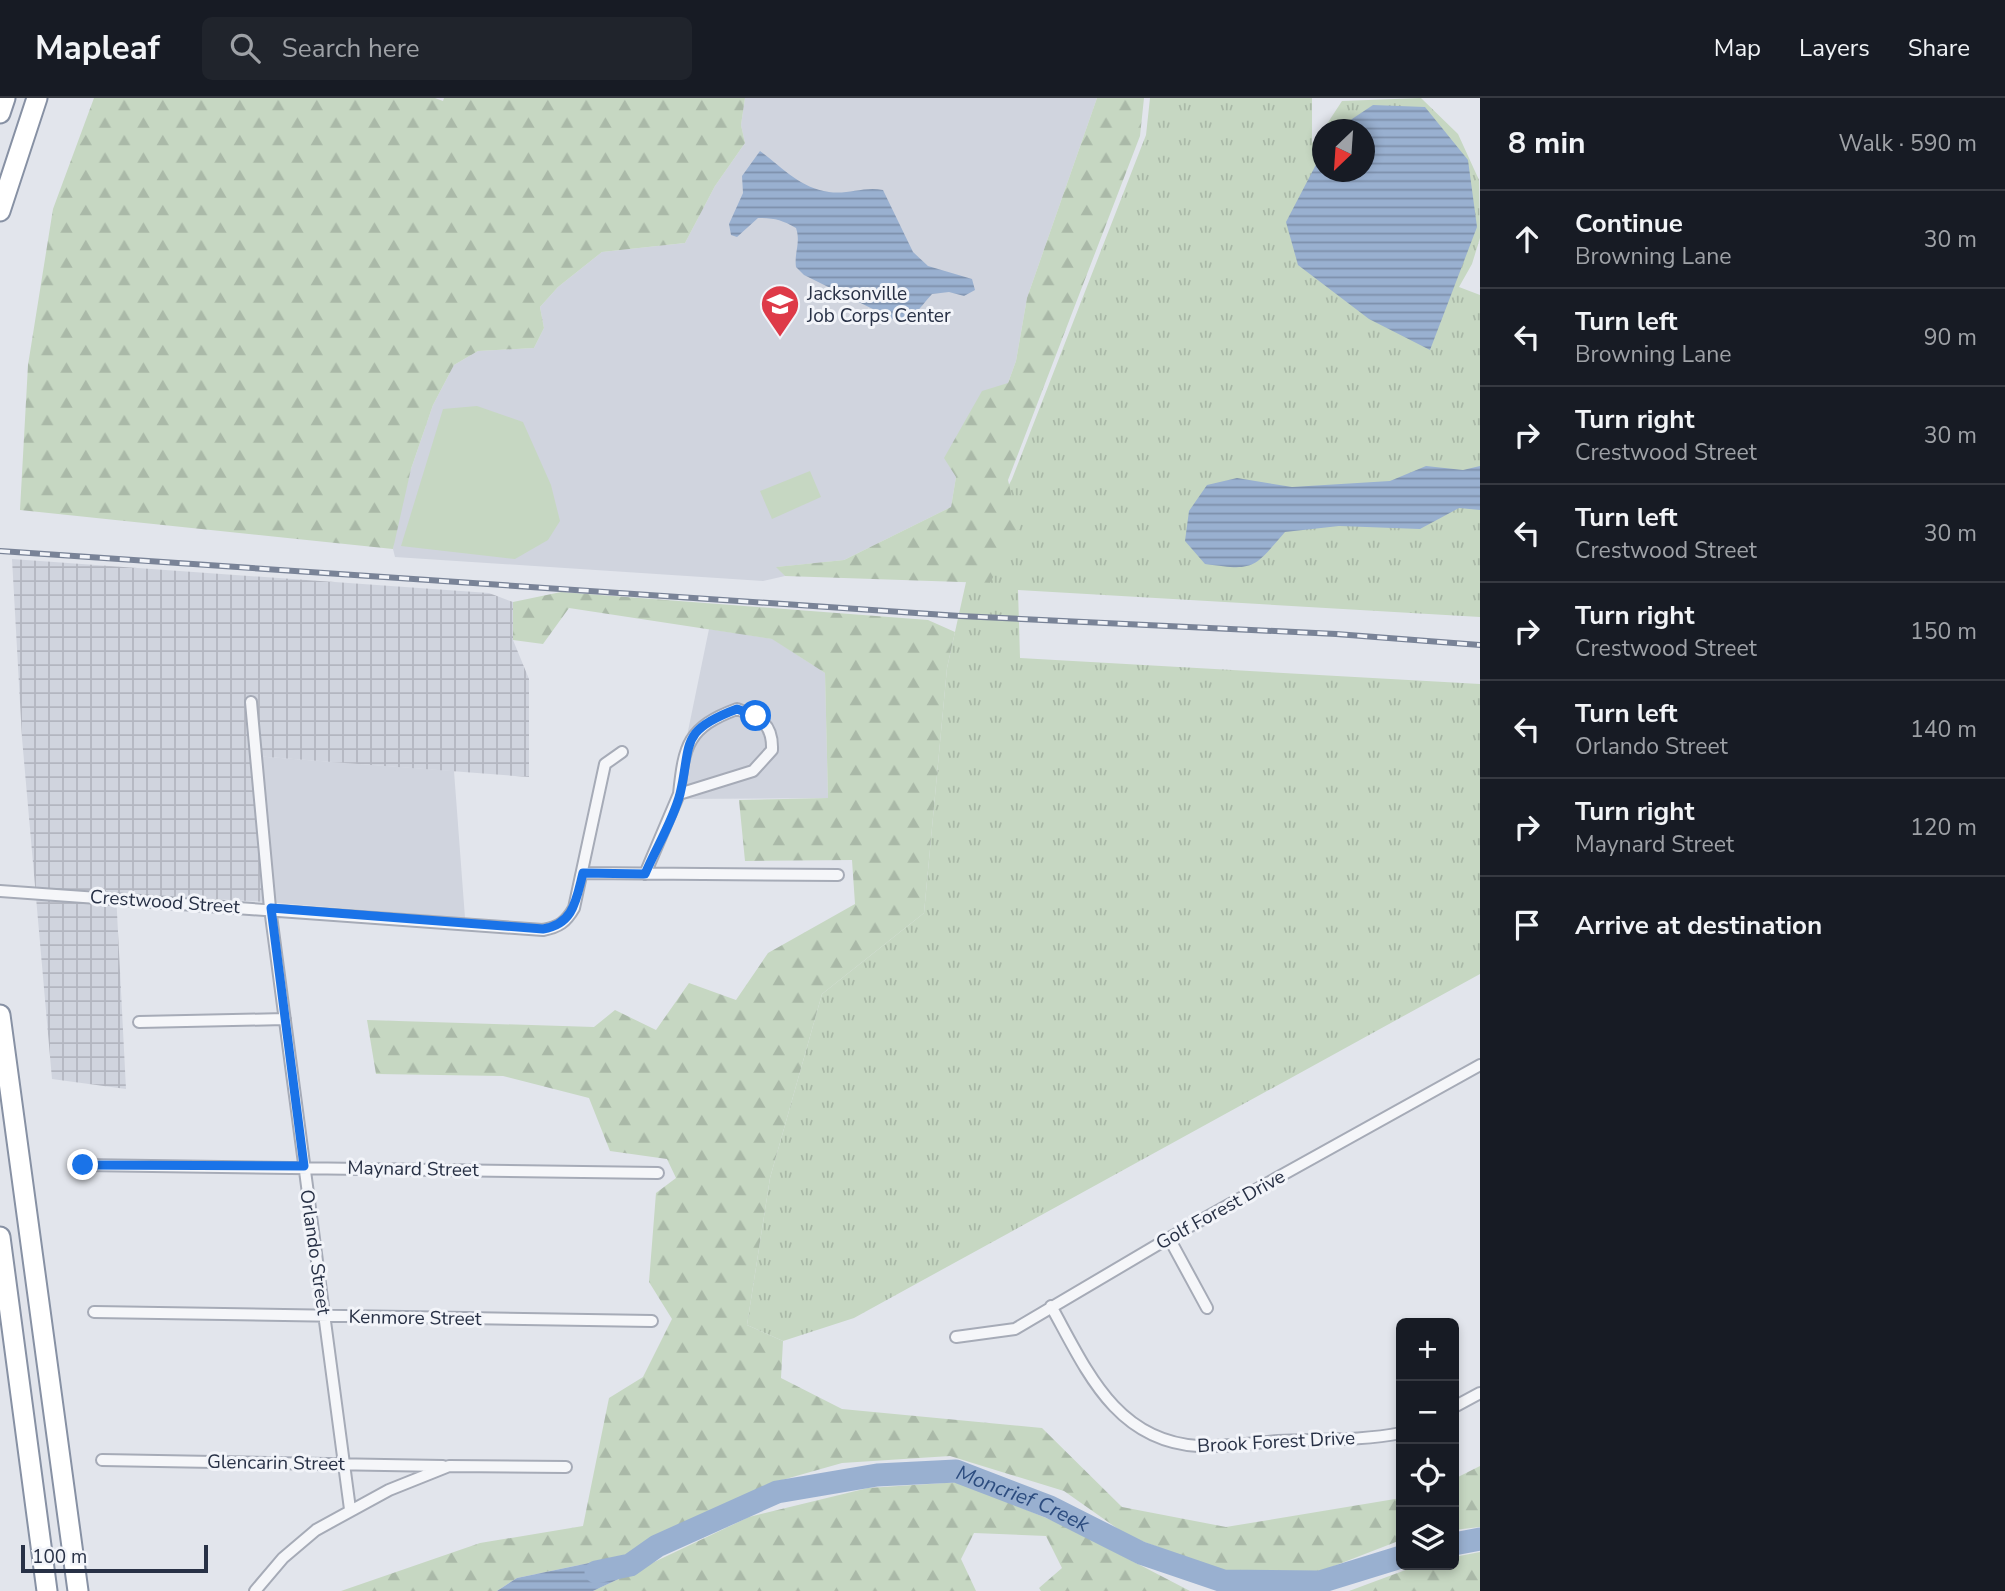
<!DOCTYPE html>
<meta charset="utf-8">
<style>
:root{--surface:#171b24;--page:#20242c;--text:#f1f3f6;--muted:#9ea1a6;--line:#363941}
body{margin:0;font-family:"Nunito Sans",sans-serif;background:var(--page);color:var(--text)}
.controls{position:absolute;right:21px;bottom:21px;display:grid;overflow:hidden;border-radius:10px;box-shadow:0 4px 10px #0003}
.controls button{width:63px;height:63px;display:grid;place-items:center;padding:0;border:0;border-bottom:2px solid var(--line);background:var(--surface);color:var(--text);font:35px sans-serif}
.compass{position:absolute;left:1312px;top:21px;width:63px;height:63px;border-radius:50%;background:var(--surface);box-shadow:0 4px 10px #0003;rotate:205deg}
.scale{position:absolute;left:21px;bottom:18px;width:187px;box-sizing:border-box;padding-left:7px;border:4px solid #283146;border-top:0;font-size:19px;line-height:24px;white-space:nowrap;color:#283146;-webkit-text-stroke:5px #f2f4f9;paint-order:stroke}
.stop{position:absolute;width:21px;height:21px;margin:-16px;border:5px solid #1a73e8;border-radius:50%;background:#fff}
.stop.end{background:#1a73e8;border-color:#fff;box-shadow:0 2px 7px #0008}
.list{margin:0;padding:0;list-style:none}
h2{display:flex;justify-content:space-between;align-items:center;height:91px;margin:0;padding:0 28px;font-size:30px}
h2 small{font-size:23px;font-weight:400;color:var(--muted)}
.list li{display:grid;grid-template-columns:46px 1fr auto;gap:21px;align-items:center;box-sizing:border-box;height:98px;padding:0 28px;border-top:2px solid var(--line)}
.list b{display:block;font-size:26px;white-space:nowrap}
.list p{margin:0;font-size:23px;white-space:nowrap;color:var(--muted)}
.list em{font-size:23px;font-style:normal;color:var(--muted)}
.icon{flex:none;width:38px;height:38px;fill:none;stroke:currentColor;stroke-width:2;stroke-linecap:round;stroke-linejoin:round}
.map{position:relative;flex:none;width:1480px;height:1493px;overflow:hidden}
header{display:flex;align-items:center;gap:42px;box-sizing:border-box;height:98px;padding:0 35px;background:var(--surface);border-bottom:2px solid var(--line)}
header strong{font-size:33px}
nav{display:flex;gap:38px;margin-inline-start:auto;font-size:24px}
.search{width:490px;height:63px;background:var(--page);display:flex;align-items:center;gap:18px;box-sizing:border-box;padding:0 24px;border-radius:10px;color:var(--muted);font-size:26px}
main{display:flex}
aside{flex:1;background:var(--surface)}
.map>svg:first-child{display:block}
.built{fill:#d0d4de}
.industrial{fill:url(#industrial-grid)}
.grass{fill:url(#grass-tufts)}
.forest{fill:url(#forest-firs)}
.pitch{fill:#c6d7c2}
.water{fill:url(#water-rules)}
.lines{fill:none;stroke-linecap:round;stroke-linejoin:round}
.river{stroke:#99b0d0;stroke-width:23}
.street-casing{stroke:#a6abb7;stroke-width:14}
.highway-casing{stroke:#8791a4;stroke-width:23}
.street{stroke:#f5f6f9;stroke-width:10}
.highway{stroke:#fff;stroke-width:19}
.rail-casing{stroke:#798397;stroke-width:6}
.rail{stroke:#f2f4f9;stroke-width:3.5;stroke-dasharray:10;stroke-linecap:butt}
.route{stroke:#1a73e8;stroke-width:9}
.labels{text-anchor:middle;stroke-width:6;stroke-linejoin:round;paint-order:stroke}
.poi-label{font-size:19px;fill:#283146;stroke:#f2f4f9;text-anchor:start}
.street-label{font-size:19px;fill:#283146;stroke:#f2f4f9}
.water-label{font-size:21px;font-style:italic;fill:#2c4c7f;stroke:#f2f4f9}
</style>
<header>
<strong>Mapleaf</strong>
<div class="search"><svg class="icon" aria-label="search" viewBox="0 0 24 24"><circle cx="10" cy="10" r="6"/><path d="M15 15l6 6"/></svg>Search here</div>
<nav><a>Map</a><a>Layers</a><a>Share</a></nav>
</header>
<main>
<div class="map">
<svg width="1480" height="1493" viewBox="0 0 1480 1493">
<defs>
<pattern id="industrial-grid" width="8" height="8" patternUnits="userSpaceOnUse" patternTransform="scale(1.75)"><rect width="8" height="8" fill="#d0d4de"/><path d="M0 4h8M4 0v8" fill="none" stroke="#b3b6c0"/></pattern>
<pattern id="grass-tufts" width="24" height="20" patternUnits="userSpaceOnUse" patternTransform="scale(1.75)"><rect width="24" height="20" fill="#c6d7c2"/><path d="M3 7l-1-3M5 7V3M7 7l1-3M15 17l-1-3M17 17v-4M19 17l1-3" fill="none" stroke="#aab9a8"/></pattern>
<pattern id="forest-firs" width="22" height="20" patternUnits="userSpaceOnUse" patternTransform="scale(1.75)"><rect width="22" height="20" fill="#c6d7c2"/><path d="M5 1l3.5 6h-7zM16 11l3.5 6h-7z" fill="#aab9a8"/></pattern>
<pattern id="water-rules" width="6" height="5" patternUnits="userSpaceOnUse" patternTransform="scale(1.75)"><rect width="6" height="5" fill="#99b0d0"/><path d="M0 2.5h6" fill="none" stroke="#7d90ab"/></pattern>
</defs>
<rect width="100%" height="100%" fill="#e2e5ec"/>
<path class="built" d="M 745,0 L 1097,0 L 1027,200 L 1016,263 L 1008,285 L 956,379 L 951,409 L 844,462 L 777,469 L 785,478 L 763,483 L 395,459 L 393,451 L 396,428 L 411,371 L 433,307 L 454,267 L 478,253 L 534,250 L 544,230 L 540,209 L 558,189 L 602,154 L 685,145 L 715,88 L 745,45 L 741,27 Z
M 709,531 L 773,541 L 825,575 L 828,700 L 674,701 Z
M 253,658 L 454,673 L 465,820 L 265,804 Z"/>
<path class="industrial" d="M 12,461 L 489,495 L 513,504 L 513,542 L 529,581 L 529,679 L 253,658 L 265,804 L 116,795 L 126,991 L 52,981 L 22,640 Z"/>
<path class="grass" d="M 1150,0 L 1312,0 L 1312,45 L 1322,32 L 1322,74 L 1364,74 L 1364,32 L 1323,32 L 1342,3 L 1421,0 L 1458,36 L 1479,82 L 1480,140 L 1472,166 L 1459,189 L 1480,197 L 1480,519 L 1018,492 L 1020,560 L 1480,586 L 1480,876 L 854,1220 L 783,1243 L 747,1227 L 770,1080 L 822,896 L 924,815 L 947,570 L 972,457 L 1012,381 L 1146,37 Z"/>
<path class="forest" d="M 94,0 L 435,0 L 443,3 L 444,0 L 745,0 L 741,27 L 745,45 L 715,88 L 685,145 L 602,154 L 558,189 L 540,209 L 544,230 L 534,250 L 478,253 L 454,267 L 433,307 L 411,371 L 393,451 L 20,412 L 28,267 L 53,111 Z
M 1097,0 L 1144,0 L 1140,38 L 1008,382 L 1019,430 L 990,485 L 785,478 L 776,469 L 844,462 L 951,409 L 956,379 L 944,360 L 982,293 L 1008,285 L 1016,263 L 1027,200 Z
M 561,494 L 928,522 L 955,534 L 947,570 L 924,815 L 822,896 L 770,1080 L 747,1227 L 783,1243 L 781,1280 L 842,1311 L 1042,1330 L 1122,1409 L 1226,1429 L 1401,1400 L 1401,1442 L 1321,1473 L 1223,1473 L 1128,1438 L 1064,1393 L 950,1358 L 842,1365 L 768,1386 L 623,1458 L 517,1480 L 497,1493 L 341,1493 L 480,1445 L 583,1428 L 609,1300 L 643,1279 L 672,1221 L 649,1184 L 656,1095 L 676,1080 L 667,1061 L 610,1053 L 589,1000 L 503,978 L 376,976 L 367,922 L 594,929 L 615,912 L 656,932 L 689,885 L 736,902 L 768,855 L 855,806 L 852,762 L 745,763 L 739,702 L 828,700 L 825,575 L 772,541 L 569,510 L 543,546 L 513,542 L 513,504 Z
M 1480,1368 L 1480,1429 L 1454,1432 L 1454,1381 Z
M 960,1384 L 1063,1427 L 1190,1493 L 1041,1493 L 1039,1490 L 1062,1470 L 1046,1438 L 974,1435 L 961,1461 L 976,1493 L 593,1493 L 749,1419 L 868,1390 Z
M 1480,1454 L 1480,1493 L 1349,1493 L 1419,1467 L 1454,1467 L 1454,1459 Z"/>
<path class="pitch" d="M 477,308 L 523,324 L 551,387 L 560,423 L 548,442 L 515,461 L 401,448 L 443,311 Z
M 810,373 L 821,399 L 772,421 L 760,393 Z"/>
<path class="water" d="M 1373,7 L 1425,9 L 1468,62 L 1477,129 L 1430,252 L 1369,221 L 1298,167 L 1286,124 L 1322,55 L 1322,74 L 1364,74 L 1364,32 L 1337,31 Z
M 760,53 C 782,69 800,90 829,94 C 848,97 864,88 883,92 L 913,154 L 928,168 L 972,181 L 975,192 L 964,198 L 949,194 L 932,196 C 919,210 914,224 893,221 L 804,177 L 796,169 C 794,154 801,145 796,130 C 782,122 774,120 758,120 L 737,139 L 731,137 L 729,126 L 743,95 L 742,78 Z
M 1426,368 L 1463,372 L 1480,368 L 1480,412 L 1459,410 L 1420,431 L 1339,428 L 1285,434 C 1253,471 1255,473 1205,466 L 1185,443 L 1189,413 L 1207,387 L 1237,380 L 1292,389 L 1390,383 Z
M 623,1458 L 627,1477 L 593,1493 L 497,1493 L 517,1480 Z"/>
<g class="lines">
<g class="river">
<path d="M 1454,1446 L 1480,1441"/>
<path id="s1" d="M 596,1474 L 630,1467 L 657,1448 L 777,1394 L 877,1377 L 956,1373 L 1050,1409 L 1141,1455 L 1223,1483 L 1320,1484 L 1401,1459"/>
</g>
<g class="street-casing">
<path id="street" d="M 251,604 L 270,810 L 350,1411
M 583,775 L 838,777
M 645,776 L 679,696 L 753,673 L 772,652 C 773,625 760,620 737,611 C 688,629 684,647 679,696
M 0,793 L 543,832 C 559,829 566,824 574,810 L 605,666 L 622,654
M 139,924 L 285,921
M 83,1067 L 658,1075
M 1169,1140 L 1207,1210
M 1051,1208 C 1086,1271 1115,1343 1198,1348 C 1224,1349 1252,1345 1278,1343 C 1318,1341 1362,1343 1401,1335
M 94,1214 L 652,1223
M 956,1239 L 1015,1231 L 1169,1140 L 1480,967
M 1454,1309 L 1480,1295
M 102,1362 L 443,1368
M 255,1493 L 283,1460 L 316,1432 L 389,1392 L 449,1368 L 566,1369"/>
</g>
<g class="highway-casing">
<path id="highway" d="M 0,15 L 5,0
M 0,113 L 37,0
M 0,917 L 78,1493
M 0,1139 L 47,1493"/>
</g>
<use href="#street" class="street"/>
<use href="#highway" class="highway"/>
<g class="rail-casing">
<path id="rail" d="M 0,453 L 960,518 L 1336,536 L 1480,547"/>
</g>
<use href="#rail" class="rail"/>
</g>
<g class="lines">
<path class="route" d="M 83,1067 L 304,1068 L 271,810 L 543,831 C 574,826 576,802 583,775 L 645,776 C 656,750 673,723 680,696 C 692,646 678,633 737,611 L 756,618"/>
</g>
<defs>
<g id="university-pin" transform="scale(2.0125)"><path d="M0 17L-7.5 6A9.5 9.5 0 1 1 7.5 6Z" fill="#de3a48" stroke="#f2f4f9"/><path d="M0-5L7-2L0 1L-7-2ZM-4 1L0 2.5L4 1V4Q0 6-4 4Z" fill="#fff"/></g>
</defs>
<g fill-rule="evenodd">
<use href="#university-pin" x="780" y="206"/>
</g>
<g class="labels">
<g class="poi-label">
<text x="807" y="202">Jacksonville<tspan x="807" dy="22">Job Corps Center</tspan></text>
</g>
<g class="street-label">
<text transform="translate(165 803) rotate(4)" y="7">Crestwood Street</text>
<text transform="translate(413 1070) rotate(1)" y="7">Maynard Street</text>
<text transform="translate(1220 1111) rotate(-29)" y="7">Golf Forest Drive</text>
<text transform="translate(316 1154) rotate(82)" y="7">Orlando Street</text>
<text transform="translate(415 1219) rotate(1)" y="7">Kenmore Street</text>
<text transform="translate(1276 1343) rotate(-3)" y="7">Brook Forest Drive</text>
<text transform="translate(276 1364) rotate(1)" y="7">Glencarin Street</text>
</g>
<g class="water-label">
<text dy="7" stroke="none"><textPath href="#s1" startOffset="452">Moncrief Creek</textPath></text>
</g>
</g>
</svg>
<div class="controls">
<button>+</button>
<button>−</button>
<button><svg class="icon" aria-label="locate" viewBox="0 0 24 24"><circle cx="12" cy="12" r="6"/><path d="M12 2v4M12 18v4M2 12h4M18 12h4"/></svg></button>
<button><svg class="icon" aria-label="layers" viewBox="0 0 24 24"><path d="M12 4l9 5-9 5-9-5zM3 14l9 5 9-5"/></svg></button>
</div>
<svg class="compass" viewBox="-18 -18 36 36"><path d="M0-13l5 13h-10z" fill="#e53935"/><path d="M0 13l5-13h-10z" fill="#9ea1a6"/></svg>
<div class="scale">100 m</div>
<div class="stop" style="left:756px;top:618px"></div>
<div class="stop end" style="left:83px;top:1067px"></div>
</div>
<aside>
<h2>8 min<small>Walk · 590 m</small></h2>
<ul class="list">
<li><svg class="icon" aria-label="ahead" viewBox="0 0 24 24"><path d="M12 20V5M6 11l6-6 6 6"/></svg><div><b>Continue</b><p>Browning Lane</p></div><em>30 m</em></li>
<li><svg class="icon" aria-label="left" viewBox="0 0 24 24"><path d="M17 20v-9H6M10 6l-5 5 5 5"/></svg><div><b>Turn left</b><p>Browning Lane</p></div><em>90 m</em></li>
<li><svg class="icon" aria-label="right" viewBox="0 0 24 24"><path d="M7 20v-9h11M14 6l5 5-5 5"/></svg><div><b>Turn right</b><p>Crestwood Street</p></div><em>30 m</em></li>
<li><svg class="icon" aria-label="left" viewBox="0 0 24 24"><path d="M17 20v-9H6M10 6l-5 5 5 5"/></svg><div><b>Turn left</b><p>Crestwood Street</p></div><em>30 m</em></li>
<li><svg class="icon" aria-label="right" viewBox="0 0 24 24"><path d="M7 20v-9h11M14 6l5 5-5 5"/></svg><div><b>Turn right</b><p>Crestwood Street</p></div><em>150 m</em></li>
<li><svg class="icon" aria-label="left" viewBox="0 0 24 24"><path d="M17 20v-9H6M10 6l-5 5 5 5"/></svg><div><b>Turn left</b><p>Orlando Street</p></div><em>140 m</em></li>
<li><svg class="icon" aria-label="right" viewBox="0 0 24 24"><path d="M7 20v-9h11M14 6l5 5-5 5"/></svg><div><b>Turn right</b><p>Maynard Street</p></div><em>120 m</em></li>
<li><svg class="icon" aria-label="arrive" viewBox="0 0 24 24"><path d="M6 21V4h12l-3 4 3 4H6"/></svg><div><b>Arrive at destination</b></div></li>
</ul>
</aside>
</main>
